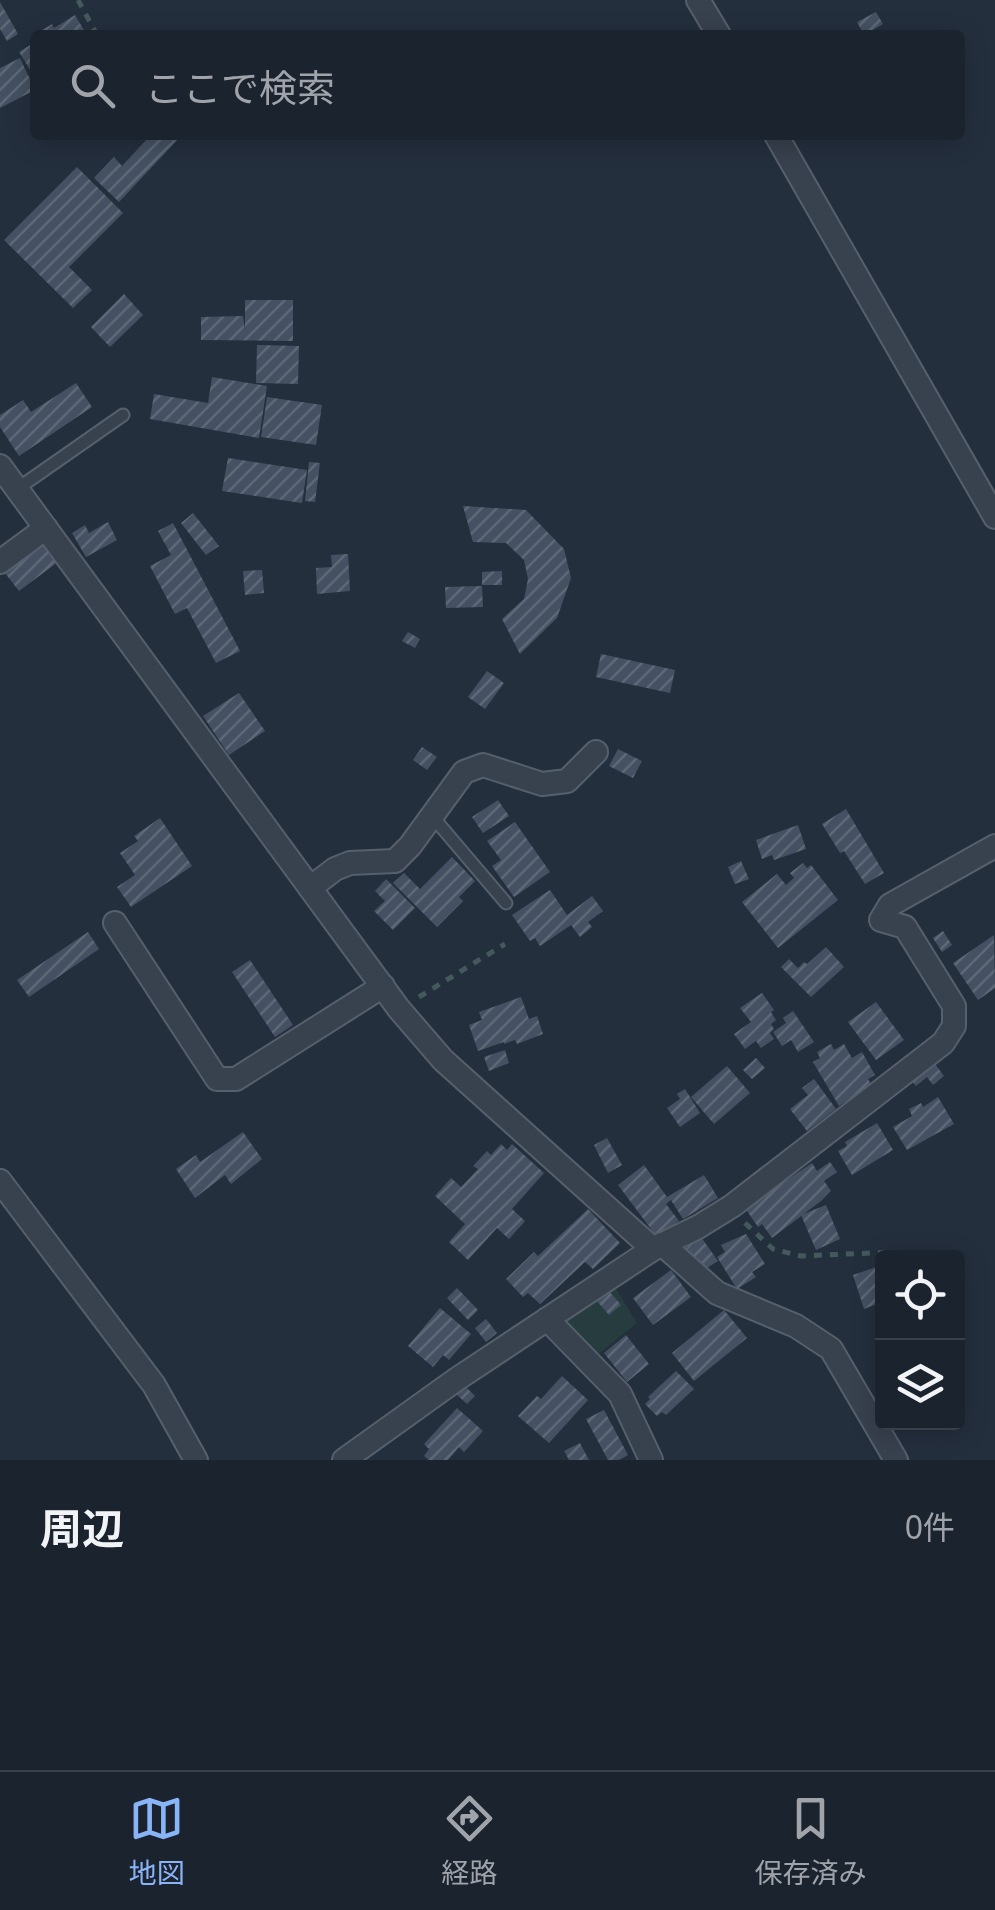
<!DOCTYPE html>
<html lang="ja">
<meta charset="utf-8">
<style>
:root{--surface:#1b232e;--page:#242b36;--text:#f1f3f6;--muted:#a0a4aa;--line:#39404a;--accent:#8ab4f8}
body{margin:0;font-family:"Noto Sans","Noto Sans JP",sans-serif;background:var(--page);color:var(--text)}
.controls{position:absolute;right:30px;bottom:30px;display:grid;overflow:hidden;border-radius:10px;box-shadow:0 5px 25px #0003}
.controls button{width:90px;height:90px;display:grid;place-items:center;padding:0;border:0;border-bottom:2px solid var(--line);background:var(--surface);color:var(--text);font:50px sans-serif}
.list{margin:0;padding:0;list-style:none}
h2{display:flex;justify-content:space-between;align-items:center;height:130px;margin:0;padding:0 40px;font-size:42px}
h2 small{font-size:32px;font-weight:400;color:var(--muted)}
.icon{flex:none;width:55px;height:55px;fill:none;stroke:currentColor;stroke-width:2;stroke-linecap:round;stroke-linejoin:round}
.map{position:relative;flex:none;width:995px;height:1460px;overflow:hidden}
.search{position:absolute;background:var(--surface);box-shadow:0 5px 25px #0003;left:30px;right:30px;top:30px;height:110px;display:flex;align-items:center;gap:25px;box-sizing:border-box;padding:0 35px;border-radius:10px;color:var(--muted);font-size:38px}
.sheet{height:310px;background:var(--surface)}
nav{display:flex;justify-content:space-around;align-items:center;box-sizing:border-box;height:140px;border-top:2px solid var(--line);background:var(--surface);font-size:28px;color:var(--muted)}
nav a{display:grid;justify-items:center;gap:5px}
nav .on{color:var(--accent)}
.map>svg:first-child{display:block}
.green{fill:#263c3f}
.building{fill:url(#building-hatch)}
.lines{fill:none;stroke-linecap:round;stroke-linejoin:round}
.lane-casing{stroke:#565f6c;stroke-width:15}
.street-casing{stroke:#565f6c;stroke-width:26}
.path{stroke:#44595c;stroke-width:5;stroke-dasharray:8 8;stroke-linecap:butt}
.lane{stroke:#38414e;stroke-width:11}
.street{stroke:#38414e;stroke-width:22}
</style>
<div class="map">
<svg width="995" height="1460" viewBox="0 0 995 1460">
<defs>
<pattern id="building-hatch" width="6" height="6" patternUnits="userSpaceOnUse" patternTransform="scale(2.5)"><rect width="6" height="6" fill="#455162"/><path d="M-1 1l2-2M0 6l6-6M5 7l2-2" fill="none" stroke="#5d6877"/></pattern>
</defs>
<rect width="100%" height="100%" fill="#242f3e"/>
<path class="green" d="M 613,1284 L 637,1323 L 597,1355 L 560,1321 Z"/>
<path class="building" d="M 0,2 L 18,34 L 7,41 L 0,29 Z
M 876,12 L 883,24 L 864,35 L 857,22 Z
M 75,15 L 87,35 L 34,35 L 52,24 L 54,28 Z
M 35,42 L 35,71 L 32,73 L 19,52 Z
M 20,58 L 35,90 L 0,108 L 0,68 Z
M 151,135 L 160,135 L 164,139 L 167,135 L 182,135 L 119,202 L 94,178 L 114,157 L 122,166 Z
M 77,167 L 123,213 L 69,267 L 92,290 L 73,308 L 4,240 Z
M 124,294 L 143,315 L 110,347 L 91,327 Z
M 245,300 L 293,300 L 293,341 L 201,340 L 201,317 L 243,316 L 245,330 Z
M 257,345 L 299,346 L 298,384 L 256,383 Z
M 212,377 L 267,386 L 259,438 L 150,419 L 154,394 L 208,403 Z
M 76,383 L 92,407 L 19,456 L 0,427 L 0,415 L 23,400 L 31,412 Z
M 267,397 L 322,405 L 316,445 L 261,437 Z
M 228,458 L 307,470 L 302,503 L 222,491 Z
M 309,462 L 320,463 L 315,502 L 305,501 Z
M 463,506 L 526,510 L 564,549 L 571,578 L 557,618 L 520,654 L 502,619 L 524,599 L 528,579 L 524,560 L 506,543 L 473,542 Z
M 193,513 L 219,546 L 206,555 L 181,523 Z
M 108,522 L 117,540 L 86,557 L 72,533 L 85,525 L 89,533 Z
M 173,523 L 240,651 L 216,663 L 187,608 L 175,614 L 150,566 L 171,555 L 158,531 Z
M 44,543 L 58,562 L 19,591 L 5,573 Z
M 348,554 L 350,591 L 317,594 L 316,568 L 332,567 L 331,555 Z
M 262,570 L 264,593 L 245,595 L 243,571 Z
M 502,571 L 502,585 L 482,585 L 482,572 Z
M 482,586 L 483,607 L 446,608 L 445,587 Z
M 408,632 L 420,639 L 415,648 L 402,641 Z
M 601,654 L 675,670 L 670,693 L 596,677 Z
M 487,671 L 504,683 L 485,709 L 468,697 Z
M 239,693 L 265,731 L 229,755 L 203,716 Z
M 422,747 L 437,757 L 427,770 L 413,760 Z
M 618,749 L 642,761 L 633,778 L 609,766 Z
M 498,800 L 509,816 L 483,833 L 472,817 Z
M 846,809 L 884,873 L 865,884 L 844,851 L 840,853 L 822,824 Z
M 160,818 L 192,866 L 131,907 L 117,887 L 135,875 L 120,853 L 138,841 L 134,836 Z
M 515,822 L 550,872 L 514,897 L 492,866 L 501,860 L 487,841 Z
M 798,825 L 806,849 L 774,860 L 772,855 L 762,859 L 756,840 Z
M 452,857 L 475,881 L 459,897 L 463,901 L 437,927 L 393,883 L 404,873 L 420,889 Z
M 741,861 L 749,879 L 735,884 L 728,867 Z
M 803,863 L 807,868 L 811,865 L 838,900 L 778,948 L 742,902 L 777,874 L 786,885 L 794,878 L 790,873 Z
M 386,879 L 415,908 L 393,930 L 374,911 L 385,901 L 375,891 Z
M 550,890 L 567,915 L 592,896 L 603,911 L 588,922 L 592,927 L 580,937 L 571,925 L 540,946 L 535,938 L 530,941 L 512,915 Z
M 943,931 L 952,945 L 942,952 L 933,938 Z
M 88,932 L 99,949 L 29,997 L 17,980 Z
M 994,935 L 995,988 L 978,1000 L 953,963 Z
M 826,947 L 844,967 L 811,997 L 781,967 L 789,959 L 798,968 L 804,962 L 807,964 Z
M 250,960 L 293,1025 L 275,1037 L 232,972 Z
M 762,993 L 774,1010 L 771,1012 L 776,1020 L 771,1024 L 774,1029 L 770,1033 L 774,1039 L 761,1048 L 756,1041 L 745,1049 L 734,1034 L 751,1022 L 740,1008 Z
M 521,997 L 529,1019 L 537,1016 L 543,1034 L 517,1044 L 515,1040 L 504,1044 L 504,1042 L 478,1051 L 469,1025 L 482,1020 L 479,1012 Z
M 876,1002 L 904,1040 L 876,1060 L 848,1022 Z
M 793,1011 L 814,1042 L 798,1052 L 791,1040 L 782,1046 L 773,1032 L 786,1023 L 783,1018 Z
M 831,1044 L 834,1050 L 844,1044 L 852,1058 L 862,1052 L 875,1075 L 868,1079 L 872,1086 L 839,1106 L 813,1062 L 820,1058 L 817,1052 Z
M 505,1050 L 509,1063 L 489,1071 L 484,1057 Z
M 756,1058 L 765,1068 L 752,1079 L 743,1070 Z
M 933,1061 L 944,1076 L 933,1085 L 927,1077 L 916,1086 L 910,1079 Z
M 727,1066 L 750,1093 L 714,1124 L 691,1097 Z
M 814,1079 L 836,1109 L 807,1131 L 790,1109 L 808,1095 L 802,1088 Z
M 685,1089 L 700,1113 L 680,1127 L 667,1108 L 680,1099 L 677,1094 Z
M 938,1097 L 954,1124 L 907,1150 L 893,1127 L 912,1116 L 909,1109 L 921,1103 L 923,1107 Z
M 877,1123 L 893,1150 L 852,1175 L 838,1151 L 847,1146 L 845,1142 Z
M 243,1132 L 262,1159 L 231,1184 L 225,1175 L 195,1198 L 176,1169 L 196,1155 L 200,1162 Z
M 607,1138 L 622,1165 L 608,1173 L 594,1145 Z
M 501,1144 L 507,1150 L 512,1144 L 544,1173 L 512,1209 L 525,1221 L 509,1239 L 497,1228 L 468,1260 L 449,1242 L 465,1224 L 435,1196 L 451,1178 L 461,1187 L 478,1169 L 473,1166 L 487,1151 L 491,1155 Z
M 830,1162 L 837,1172 L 824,1181 L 831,1191 L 821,1201 L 772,1238 L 762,1224 L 758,1227 L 745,1208 L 812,1163 L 817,1171 Z
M 644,1165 L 667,1197 L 704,1175 L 718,1198 L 683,1219 L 671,1200 L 666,1204 L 679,1221 L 657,1237 L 618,1185 Z
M 826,1205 L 840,1239 L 816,1250 L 801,1215 Z
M 588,1209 L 620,1243 L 593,1269 L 585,1262 L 540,1304 L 528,1293 L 523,1297 L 506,1279 L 534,1252 L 538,1256 Z
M 746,1234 L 765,1264 L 752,1272 L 756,1277 L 737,1289 L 717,1257 L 725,1252 L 721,1245 Z
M 701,1237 L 718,1261 L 702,1271 L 686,1248 Z
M 882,1265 L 882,1302 L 864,1309 L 853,1275 Z
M 671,1270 L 691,1297 L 653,1325 L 633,1298 Z
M 457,1288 L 478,1310 L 468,1320 L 447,1298 Z
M 608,1290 L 621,1305 L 609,1315 L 596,1300 Z
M 440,1308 L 471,1334 L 449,1360 L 443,1355 L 433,1367 L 408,1346 Z
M 724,1310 L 747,1338 L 694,1381 L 672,1353 Z
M 486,1319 L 497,1333 L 486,1342 L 475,1328 Z
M 626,1335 L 649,1364 L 627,1382 L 604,1353 Z
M 676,1371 L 694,1389 L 666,1415 L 662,1412 L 657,1416 L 645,1404 L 650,1399 L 648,1397 Z
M 562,1376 L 588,1400 L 549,1443 L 518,1416 L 537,1396 L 541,1399 Z
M 465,1386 L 475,1396 L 467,1404 L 456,1394 Z
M 457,1408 L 483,1431 L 464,1452 L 459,1447 L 448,1460 L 429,1460 L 424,1456 L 429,1449 L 424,1444 Z
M 604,1410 L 628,1455 L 619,1460 L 608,1460 L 586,1419 Z
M 580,1443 L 589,1460 L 569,1460 L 564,1451 Z"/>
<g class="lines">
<g class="lane-casing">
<path id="lane" d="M 17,489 L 123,415
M 432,816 L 506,903"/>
</g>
<g class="street-casing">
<path id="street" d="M 698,0 L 719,35
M 776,135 L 995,517
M 0,466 L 399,1009 L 443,1060 L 653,1249 L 698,1227 L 732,1206 L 943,1043 L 954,1026 L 954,1006 L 905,927 L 881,920 L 890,905 L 995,846
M 0,562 L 46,528
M 310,888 L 335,869 L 350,863 L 395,861 L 410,846 L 464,772 L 483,765 L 542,784 L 567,781 L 596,752
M 115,923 L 217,1079 L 236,1079 L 383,986
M 0,1181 L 154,1385 L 196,1460
M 662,1244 L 717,1293 L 796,1326 L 831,1349 L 896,1460
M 547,1319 L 620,1394 L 651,1460
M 344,1460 L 457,1379 L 653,1249"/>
</g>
<path class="path" d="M 78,0 L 97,35
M 419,997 L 505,944
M 745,1223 L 773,1249 L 801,1256 L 894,1252"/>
<use href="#lane" class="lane"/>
<use href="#street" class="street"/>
</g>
</svg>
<div class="controls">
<button><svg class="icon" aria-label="locate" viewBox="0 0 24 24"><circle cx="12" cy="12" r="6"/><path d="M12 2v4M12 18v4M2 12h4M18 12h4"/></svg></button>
<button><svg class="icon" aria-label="layers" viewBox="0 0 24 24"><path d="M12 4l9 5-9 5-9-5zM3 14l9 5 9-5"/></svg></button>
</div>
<div class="search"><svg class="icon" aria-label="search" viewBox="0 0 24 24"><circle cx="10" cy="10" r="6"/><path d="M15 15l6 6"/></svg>ここで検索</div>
</div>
<section class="sheet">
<h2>周辺<small>0件</small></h2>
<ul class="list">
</ul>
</section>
<nav>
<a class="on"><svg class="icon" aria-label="map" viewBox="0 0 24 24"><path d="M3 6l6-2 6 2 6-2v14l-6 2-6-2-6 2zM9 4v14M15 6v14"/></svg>地図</a>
<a><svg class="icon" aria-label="directions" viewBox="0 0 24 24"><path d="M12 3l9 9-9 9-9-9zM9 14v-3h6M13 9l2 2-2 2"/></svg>経路</a>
<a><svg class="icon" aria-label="saved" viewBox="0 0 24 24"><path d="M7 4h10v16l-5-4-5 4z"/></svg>保存済み</a>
</nav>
